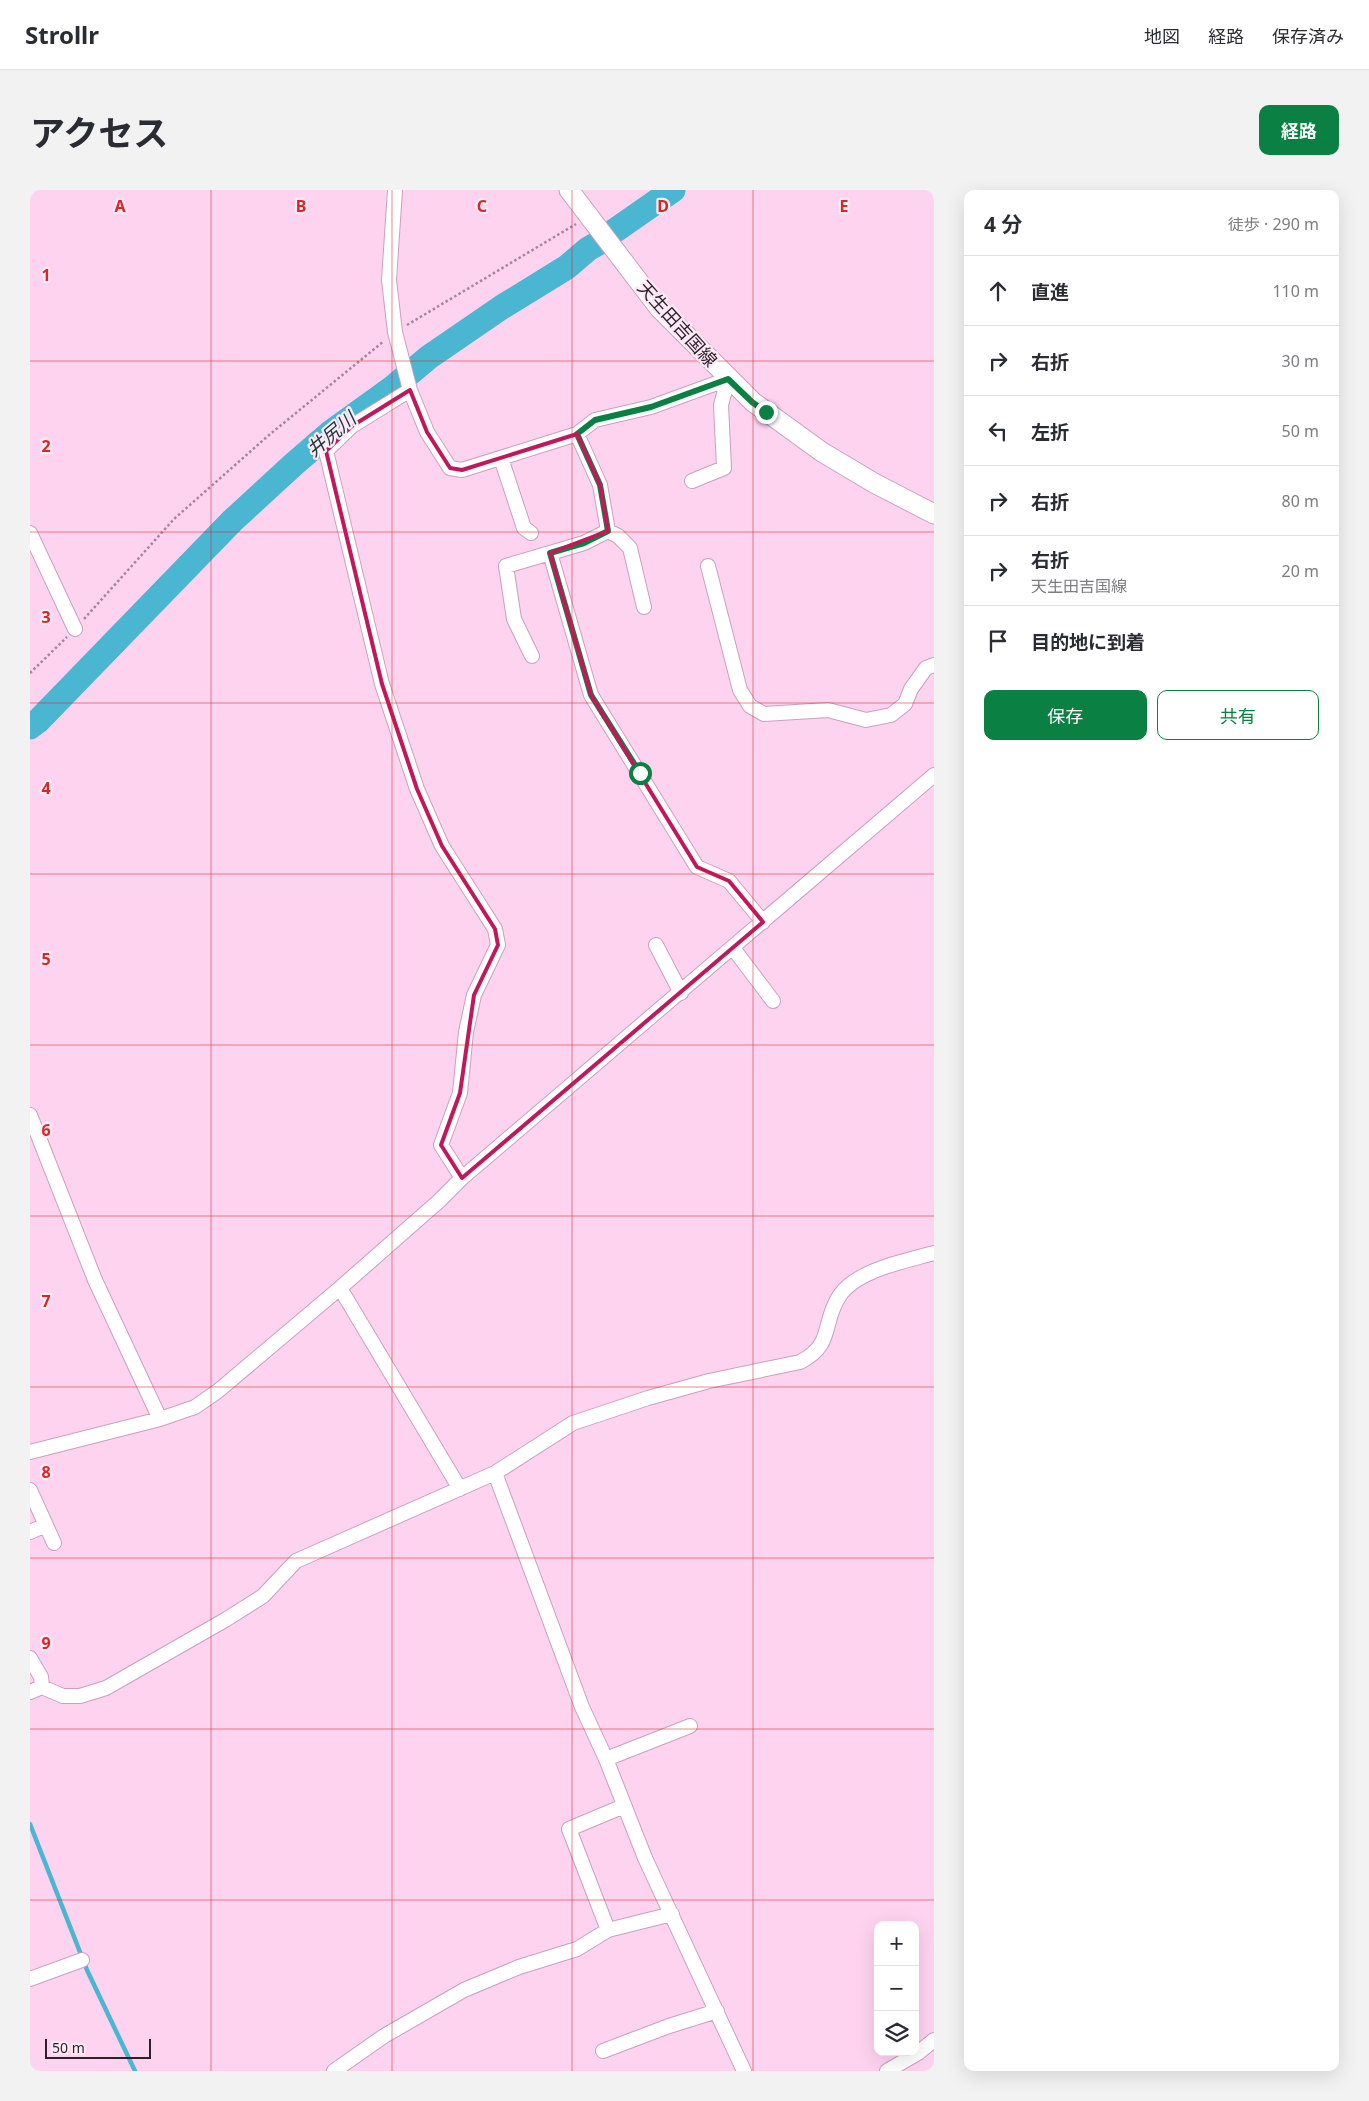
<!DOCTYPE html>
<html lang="ja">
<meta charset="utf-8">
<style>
:root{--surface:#fff;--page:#f2f2f3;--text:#2b2b33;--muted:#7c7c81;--line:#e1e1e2;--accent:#0b8043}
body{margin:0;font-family:"Noto Sans","Noto Sans JP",sans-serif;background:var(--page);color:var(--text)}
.controls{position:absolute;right:15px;bottom:15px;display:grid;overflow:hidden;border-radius:10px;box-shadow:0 5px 20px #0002}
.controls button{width:45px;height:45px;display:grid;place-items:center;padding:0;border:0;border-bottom:1px solid var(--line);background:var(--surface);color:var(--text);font:25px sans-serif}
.scale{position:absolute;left:15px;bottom:12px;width:106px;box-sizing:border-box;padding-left:5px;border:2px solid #2e1f29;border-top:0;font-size:14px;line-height:18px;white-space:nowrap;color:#2e1f29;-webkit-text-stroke:4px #fbe9f5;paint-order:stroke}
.stop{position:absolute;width:15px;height:15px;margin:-11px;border:4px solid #0b8043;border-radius:50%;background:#fff}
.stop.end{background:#0b8043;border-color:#fff;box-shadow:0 1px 5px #0008}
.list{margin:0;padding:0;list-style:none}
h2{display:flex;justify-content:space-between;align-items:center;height:65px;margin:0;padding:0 20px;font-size:21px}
h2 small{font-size:16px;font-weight:400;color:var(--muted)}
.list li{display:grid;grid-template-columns:32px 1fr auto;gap:15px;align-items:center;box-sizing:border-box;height:70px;padding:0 20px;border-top:1px solid var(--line)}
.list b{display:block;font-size:19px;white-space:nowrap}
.list p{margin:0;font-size:16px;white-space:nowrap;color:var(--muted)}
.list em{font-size:16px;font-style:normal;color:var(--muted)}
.actions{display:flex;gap:10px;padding:15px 20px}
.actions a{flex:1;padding:11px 0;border:1px solid var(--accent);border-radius:10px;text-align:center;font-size:18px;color:var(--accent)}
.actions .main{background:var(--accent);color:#fff}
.icon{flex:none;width:28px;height:28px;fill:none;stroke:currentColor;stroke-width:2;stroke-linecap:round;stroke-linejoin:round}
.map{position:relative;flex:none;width:904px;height:1881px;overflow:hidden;border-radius:10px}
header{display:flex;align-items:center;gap:30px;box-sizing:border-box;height:70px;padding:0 25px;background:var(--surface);border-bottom:1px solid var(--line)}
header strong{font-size:24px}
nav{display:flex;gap:28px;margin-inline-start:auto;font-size:18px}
.intro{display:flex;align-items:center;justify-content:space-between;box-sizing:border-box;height:120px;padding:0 30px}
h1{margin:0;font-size:35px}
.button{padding:12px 22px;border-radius:10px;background:var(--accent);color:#fff;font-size:18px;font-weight:700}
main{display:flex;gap:30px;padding:0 30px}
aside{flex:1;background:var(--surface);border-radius:10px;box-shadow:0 5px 20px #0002}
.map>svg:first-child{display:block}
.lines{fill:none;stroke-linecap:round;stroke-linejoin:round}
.stream{stroke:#4ab6d2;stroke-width:4.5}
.river{stroke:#4ab6d2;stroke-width:25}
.street-casing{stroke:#caa0bc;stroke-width:16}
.secondary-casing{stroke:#caa0bc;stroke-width:21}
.path{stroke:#a4859a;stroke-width:2.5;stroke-dasharray:2.5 2.5;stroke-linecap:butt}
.street{stroke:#fff;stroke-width:14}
.secondary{stroke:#fff;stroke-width:19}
.route{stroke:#0b8043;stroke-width:6}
.marked{fill:none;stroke:#c2185b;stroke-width:4;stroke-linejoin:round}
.grid{fill:none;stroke:#d62828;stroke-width:1;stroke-opacity:0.55}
.labels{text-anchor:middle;stroke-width:4.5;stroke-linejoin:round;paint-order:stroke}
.street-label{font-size:18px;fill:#2e1f29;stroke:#fbe9f5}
.water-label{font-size:19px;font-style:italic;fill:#1d353c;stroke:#fbe9f5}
.grid-label{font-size:16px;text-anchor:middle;font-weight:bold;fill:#d62828;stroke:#fbe9f5;stroke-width:4.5;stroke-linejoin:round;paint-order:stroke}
</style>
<header>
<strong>Strollr</strong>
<nav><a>地図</a><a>経路</a><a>保存済み</a></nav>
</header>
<div class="intro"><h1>アクセス</h1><a class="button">経路</a></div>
<main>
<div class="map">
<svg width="904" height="1881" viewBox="0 0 904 1881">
<rect width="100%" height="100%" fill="#fed3f0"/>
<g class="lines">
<path class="stream" d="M 0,1634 L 57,1780 L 105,1881"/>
<path class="river" d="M 0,537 L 8,531 L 202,331 L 264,274 L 300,243 L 361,199 L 399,167 L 472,117 L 537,77 L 558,59 L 579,47 L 580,44 L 643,0"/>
<g class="street-casing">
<path id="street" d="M 365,0 L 359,90 L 365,142 L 380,200 L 397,242 L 420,278 L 432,280 L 547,244 L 565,230 L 621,217 L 698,189
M 380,200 L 322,236 L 296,261 L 352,494 L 387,599 L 412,656 L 465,739 L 468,755 L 444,805 L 436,842 L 430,903 L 411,955 L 432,988
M 471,268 L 494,338 L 501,343
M 662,291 L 694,278 L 691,215 L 698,189
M 578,341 L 588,346 L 600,358 L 614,417
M 0,343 L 45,439
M 520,363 L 561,505 L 667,677 L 699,691 L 733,732
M 678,376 L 710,500 L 720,516 L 734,524 L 798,520 L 836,530 L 861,525 L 875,514 L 881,499 L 896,478 L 904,475
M 502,466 L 484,429 L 476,376 L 554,353 L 578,341 L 570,295 L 547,244
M 626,755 L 651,803
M 703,758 L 743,811
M 0,925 L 65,1090 L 130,1229
M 310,1098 L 430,1299
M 0,1262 L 130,1229 L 165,1217 L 188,1201 L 310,1098 L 409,1011 L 432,988 L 904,585
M 465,1283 L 552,1517 L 576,1569 L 615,1668 L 714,1881
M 0,1300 L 24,1353
M 0,1342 L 16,1335
M 0,1468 L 11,1487 L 12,1497
M 12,1497 L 33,1506 L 50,1506 L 76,1498 L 195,1430 L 233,1406 L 266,1371 L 465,1283 L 543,1233 L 618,1208 L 679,1191 L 770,1172 C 805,1154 791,1133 810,1105 C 827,1080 876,1071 904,1063
M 0,1502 L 12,1497
M 576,1569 L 660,1536
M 578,1740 L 539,1639 L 594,1616
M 0,1789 L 52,1770
M 573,1861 L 639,1836 L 687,1821
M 304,1881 L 354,1846 L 434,1800 L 489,1777 L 547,1759 L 578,1740 L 642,1724
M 857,1881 L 888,1863 L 904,1850"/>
</g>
<g class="secondary-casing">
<path id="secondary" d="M 539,0 L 629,118 L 723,212 L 792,262 L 844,293 L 904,324"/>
</g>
<path class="path" d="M 377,135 L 546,34
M 54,429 L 144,329 L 239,245 L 354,151
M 0,483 L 37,447"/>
<use href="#street" class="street"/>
<use href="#secondary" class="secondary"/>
</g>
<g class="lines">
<path class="route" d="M 610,583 L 561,505 L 520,363 L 554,353 L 578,341 L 570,295 L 547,244 L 565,230 L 621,217 L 698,189 L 722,212 L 736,222"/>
</g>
<path class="marked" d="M 380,200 L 397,242 L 420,278 L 432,280 L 547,244 L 570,295 L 578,341 L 520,363 L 561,505 L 667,677 L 699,691 L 733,732 L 432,988 L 411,955 L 430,903 L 444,805 L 468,755 L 465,739 L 412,656 L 387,599 L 352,494 L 296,261 L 322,236 Z"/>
<path class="grid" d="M 181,0 L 181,1881M 362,0 L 362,1881M 542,0 L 542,1881M 723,0 L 723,1881M 0,171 L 904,171M 0,342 L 904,342M 0,513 L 904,513M 0,684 L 904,684M 0,855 L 904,855M 0,1026 L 904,1026M 0,1197 L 904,1197M 0,1368 L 904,1368M 0,1539 L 904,1539M 0,1710 L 904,1710"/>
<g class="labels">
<g class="street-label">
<text transform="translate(647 134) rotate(48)" y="6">天生田吉国線</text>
</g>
<g class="water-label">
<text transform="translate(301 244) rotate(-40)" y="7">井尻川</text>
</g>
</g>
<g class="grid-label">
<text x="90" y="22">A</text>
<text x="271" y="22">B</text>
<text x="452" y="22">C</text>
<text x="633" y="22">D</text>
<text x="814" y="22">E</text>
<text x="16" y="91">1</text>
<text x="16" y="262">2</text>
<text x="16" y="433">3</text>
<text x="16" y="604">4</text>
<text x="16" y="775">5</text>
<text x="16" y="946">6</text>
<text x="16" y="1117">7</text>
<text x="16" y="1288">8</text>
<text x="16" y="1459">9</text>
</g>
</svg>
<div class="controls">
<button>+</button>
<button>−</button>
<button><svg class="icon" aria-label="layers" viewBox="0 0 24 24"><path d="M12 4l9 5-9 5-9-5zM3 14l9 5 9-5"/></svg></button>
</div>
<div class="scale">50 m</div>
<div class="stop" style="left:610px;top:583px"></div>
<div class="stop end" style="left:736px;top:222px"></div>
</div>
<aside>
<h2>4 分<small>徒歩 · 290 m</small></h2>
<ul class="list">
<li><svg class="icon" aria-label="ahead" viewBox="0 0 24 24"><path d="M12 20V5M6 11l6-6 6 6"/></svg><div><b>直進</b></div><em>110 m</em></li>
<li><svg class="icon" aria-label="right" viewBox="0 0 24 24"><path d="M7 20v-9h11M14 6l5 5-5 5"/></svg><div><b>右折</b></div><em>30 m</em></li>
<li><svg class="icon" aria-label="left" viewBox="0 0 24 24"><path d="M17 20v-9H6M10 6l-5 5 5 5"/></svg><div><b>左折</b></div><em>50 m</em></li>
<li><svg class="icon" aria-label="right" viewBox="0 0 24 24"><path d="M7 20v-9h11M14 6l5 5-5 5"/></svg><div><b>右折</b></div><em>80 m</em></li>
<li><svg class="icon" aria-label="right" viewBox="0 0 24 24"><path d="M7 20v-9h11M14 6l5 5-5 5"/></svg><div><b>右折</b><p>天生田吉国線</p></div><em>20 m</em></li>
<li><svg class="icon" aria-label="arrive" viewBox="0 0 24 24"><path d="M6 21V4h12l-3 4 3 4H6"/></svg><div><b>目的地に到着</b></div></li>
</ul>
<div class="actions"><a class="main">保存</a><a>共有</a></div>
</aside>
</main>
